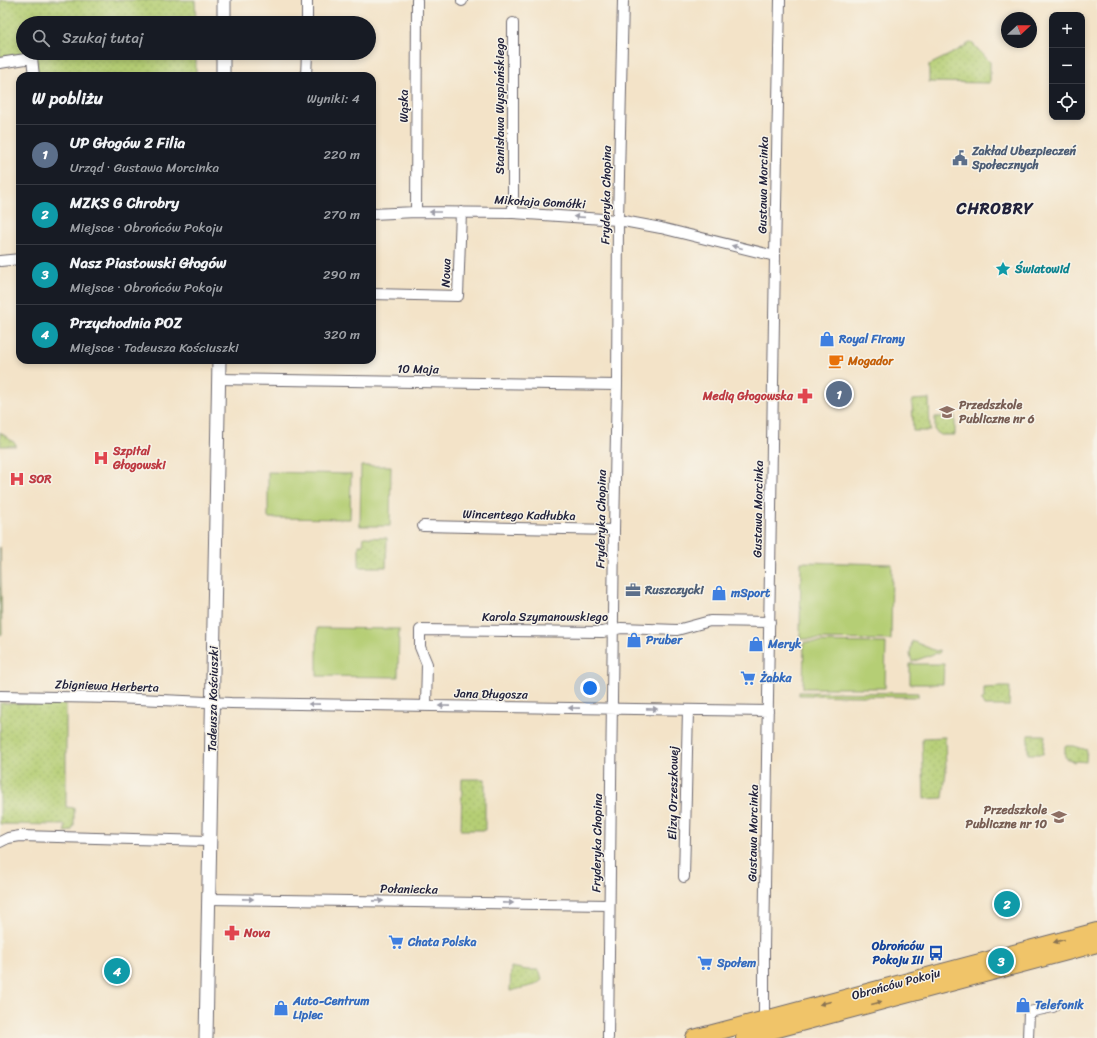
<!DOCTYPE html>
<html lang="pl">
<meta charset="utf-8">
<style>
:root{--surface:#171b24;--page:#242831;--text:#f1f3f6;--muted:#9ea1a6;--line:#363941;--accent:#ea580c}
body{margin:0;font-family:Sriracha,sans-serif;background:var(--page);color:var(--text)}
.controls{position:absolute;right:12px;top:12px;display:grid;overflow:hidden;border-radius:8px;box-shadow:0 2px 6px #0003}
.controls button{width:36px;height:36px;display:grid;place-items:center;padding:0;border:0;border-bottom:1px solid var(--line);background:var(--surface);color:var(--text);font:20px sans-serif}
.compass{position:absolute;left:1001px;top:12px;width:36px;height:36px;border-radius:50%;background:var(--surface);box-shadow:0 2px 6px #0003;rotate:68deg}
.you{position:absolute;left:590px;top:688px;width:14px;height:14px;margin:-10px;border:3px solid #fff;border-radius:50%;background:#1a73e8;box-shadow:0 0 0 6px #1a73e833}
.badge{display:grid;place-items:center;width:26px;height:26px;border-radius:50%;background:var(--accent);color:#fff;font-size:13px;font-weight:700}
.pin{position:absolute;translate:-50% -50%;border:2px solid #fff;box-shadow:0 1px 4px #0006}
.list{margin:0;padding:0;list-style:none}
h2{display:flex;justify-content:space-between;align-items:center;height:52px;margin:0;padding:0 16px;font-size:17px}
h2 small{font-size:13px;font-weight:400;color:var(--muted)}
.list li{display:grid;grid-template-columns:26px 1fr auto;gap:12px;align-items:center;box-sizing:border-box;height:60px;padding:0 16px;border-top:1px solid var(--line)}
.list b{display:block;font-size:15px;white-space:nowrap}
.list p{margin:0;font-size:13px;white-space:nowrap;color:var(--muted)}
.list em{font-size:13px;font-style:normal;color:var(--muted)}
.icon{flex:none;width:22px;height:22px;fill:none;stroke:currentColor;stroke-width:2;stroke-linecap:round;stroke-linejoin:round}
.map{position:relative;flex:none;width:1097px;height:1038px;overflow:hidden}
.search{position:absolute;background:var(--surface);box-shadow:0 2px 6px #0003;left:16px;top:16px;width:360px;height:44px;display:flex;align-items:center;gap:10px;box-sizing:border-box;padding:0 14px;border-radius:22px;color:var(--muted);font-size:15px}
.panel{position:absolute;background:var(--surface);box-shadow:0 2px 6px #0003;left:16px;top:72px;width:360px;height:292px;border-radius:12px}
.map>svg:first-child{display:block}
.green{fill:url(#green-dots);stroke:#6c7858}
.pitch{fill:#b5ce74;stroke:#6c7858}
.lines{fill:none;stroke-linecap:round;stroke-linejoin:round}
.minor-casing{stroke:#6b666c;stroke-width:12}
.tertiary-casing{stroke:#6b666c;stroke-width:15}
.primary-casing{stroke:#6b666c;stroke-width:18}
.minor{stroke:#fff;stroke-width:10}
.tertiary{stroke:#fff;stroke-width:13}
.primary{stroke:#f0c469;stroke-width:16}
.oneway{fill:#9c9ca7}
.oneway2{fill:#897352}
.labels{text-anchor:middle;stroke-width:3;stroke-linejoin:round;paint-order:stroke}
.street-label{font-size:12px;fill:#22223b;stroke:#f7f3e8}
.service-label{font-size:12px;font-weight:bold;fill:#4e5e75;stroke:#f7f3e8;text-anchor:start}
.culture-label{font-size:12px;font-weight:bold;fill:#0d838f;stroke:#f7f3e8;text-anchor:start}
.shop-label{font-size:12px;font-weight:bold;fill:#366cbe;stroke:#f7f3e8;text-anchor:start}
.food-label{font-size:12px;font-weight:bold;fill:#c56008;stroke:#f7f3e8;text-anchor:start}
.health-label{font-size:12px;font-weight:bold;fill:#be3a42;stroke:#f7f3e8;text-anchor:start}
.education-label{font-size:12px;font-weight:bold;fill:#785e54;stroke:#f7f3e8;text-anchor:start}
.transit-label{font-size:12px;font-weight:bold;fill:#164399;stroke:#f7f3e8;text-anchor:end}
.district-label{font-size:16px;font-weight:bold;letter-spacing:1px;fill:#22223b;stroke:#f7f3e8}
</style>
<div class="map">
<svg width="1097" height="1038" viewBox="0 0 1097 1038">
<defs>
<pattern id="green-dots" width="8" height="8" patternUnits="userSpaceOnUse"><rect width="8" height="8" fill="#b5ce74"/><path d="M2 2h.1M6 6h.1" fill="none" stroke="#9bb165" stroke-width="1.8" stroke-linecap="round"/></pattern>
</defs>
<rect width="100%" height="100%" fill="#f7f3e8"/>
<filter id="ink" filterUnits="userSpaceOnUse"><feTurbulence type="fractalNoise" baseFrequency=".025" numOctaves="2"/><feDisplacementMap in="SourceGraphic" scale="8" xChannelSelector="R" yChannelSelector="G"/><feConvolveMatrix kernelMatrix="1 2 1 2 8 2 1 2 1" color-interpolation-filters="sRGB"/></filter>
<filter id="wash" filterUnits="userSpaceOnUse"><feTurbulence type="fractalNoise" baseFrequency=".012" numOctaves="4" result="noise"/><feDisplacementMap in="SourceGraphic" scale="16" xChannelSelector="R" yChannelSelector="G"/><feGaussianBlur stdDeviation="0.9" result="paint"/><feColorMatrix in="noise" values="0 0 0 0 0 0 0 0 0 0 0 0 0 0 0 0 0 1.4 0 .05"/><feComposite in="paint" operator="in"/></filter>
<g filter="url(#wash)">
<rect width="100%" height="100%" fill="#f3e3c8"/>
<path class="green" d="M 0,0 L 195,0 L 196,23 L 23,23 L 23,53 L 28,53 L 0,57 Z
M 971,42 L 990,62 L 990,83 L 929,82 L 929,65 L 955,52 Z
M 35,53 L 196,53 L 196,76 L 38,76 Z
M 929,399 L 930,431 L 913,431 L 912,400 Z
M 955,416 L 955,435 L 941,435 L 935,431 L 935,417 Z
M 0,432 L 16,444 L 16,446 L 0,446 Z
M 364,537 L 387,538 L 386,567 L 359,567 L 359,545 L 363,545 Z
M 0,547 L 2,634 L 0,635 Z
M 1001,687 L 1010,687 L 1009,706 L 984,706 L 981,700 L 984,698 L 984,688 Z
M 0,703 L 66,704 L 66,807 L 74,808 L 74,826 L 71,831 L 65,832 L 65,825 L 0,824 Z
M 1028,735 L 1045,735 L 1043,754 L 1028,754 Z
M 945,737 L 946,771 L 943,798 L 924,799 L 922,738 Z
M 1065,746 L 1074,746 L 1087,750 L 1086,762 L 1077,761 L 1074,762 L 1065,757 Z
M 462,779 L 485,779 L 485,830 L 461,830 Z
M 511,967 L 527,970 L 539,970 L 542,980 L 535,985 L 510,991 Z"/>
<path class="pitch" d="M 361,466 L 391,466 L 390,526 L 360,526 Z
M 268,472 L 351,474 L 350,519 L 268,518 Z
M 801,562 L 892,564 L 891,640 L 800,639 Z
M 317,628 L 399,629 L 398,677 L 317,676 Z
M 912,641 L 936,651 L 939,650 L 940,652 L 938,654 L 936,653 L 912,662 L 910,654 Z
M 804,642 L 886,643 L 885,688 L 803,688 Z
M 910,664 L 944,664 L 943,684 L 910,684 Z
M 799,692 L 918,693 L 918,697 L 799,695 Z"/>
</g>
<g filter="url(#ink)">
<g class="lines">
<g class="minor-casing">
<path id="minor" d="M 462,1 L 462,0
M 307,23 L 307,0
M 0,63 L 32,58 L 34,76
M 306,76 L 307,53
M 416,212 L 417,0
M 513,213 L 513,23
M 372,214 L 416,212 L 513,213 L 618,220 L 661,228 L 775,256
M 0,261 L 20,259
M 372,294 L 458,296 L 461,212
M 219,379 L 617,385
M 423,526 L 614,530
M 0,696 L 114,698 L 231,703 L 768,711
M 426,706 L 427,664 L 420,647 L 420,630 L 603,632 L 621,628 L 677,630 L 710,621 L 770,622
M 0,842 L 8,838 L 20,836 L 209,841
M 684,877 L 688,710
M 209,899 L 609,905
M 764,1019 L 764,949 L 775,256 L 780,0
M 608,1038 L 614,530 L 617,385 L 618,220 L 623,0
M 1028,1038 L 1029,1012 L 1053,1007"/>
</g>
<g class="tertiary-casing">
<path id="tertiary" d="M 224,23 L 224,0
M 223,76 L 223,53
M 206,1038 L 219,360"/>
</g>
<g class="primary-casing">
<path id="primary" d="M 694,1038 L 1097,931
M 744,1038 L 1097,944"/>
</g>
<use href="#minor" class="minor"/>
<use href="#tertiary" class="tertiary"/>
<use href="#primary" class="primary"/>
</g>
<defs><path id="oneway-solid" d="M-6-.8H1V-3.2L6.5 0L1 3.2V.8H-6Z"/></defs>
<g class="oneway">
<use href="#oneway-solid" transform="translate(435 212) rotate(-180)"/>
<use href="#oneway-solid" transform="translate(579 217) rotate(-176)"/>
<use href="#oneway-solid" transform="translate(737 247) rotate(-165)"/>
<use href="#oneway-solid" transform="translate(314 704) rotate(-179)"/>
<use href="#oneway-solid" transform="translate(444 706) rotate(-179)"/>
<use href="#oneway-solid" transform="translate(574 708) rotate(-179)"/>
<use href="#oneway-solid" transform="translate(652 709) rotate(1)"/>
<use href="#oneway-solid" transform="translate(248 899) rotate(1)"/>
<use href="#oneway-solid" transform="translate(378 901) rotate(1)"/>
<use href="#oneway-solid" transform="translate(508 903) rotate(1)"/>
</g>
<g class="oneway2">
<use href="#oneway-solid" transform="translate(1059 941) rotate(165)"/>
<use href="#oneway-solid" transform="translate(825 1003) rotate(165)"/>
<use href="#oneway-solid" transform="translate(877 1003) rotate(-15)"/>
</g>
</g>
<defs>
<g id="civic-bare" transform="scale(1.2)"><path d="M-.6-6.5H3V-4.5H.6V-3L4-1V1h2V6H-6V1h2V-1L-.6-3ZM-1.2 2.5V6h2.4V2.5Z" fill="#5c6f8a" stroke="#f7f3e8" stroke-width="2.5" paint-order="stroke"/></g>
<g id="sight-bare" transform="scale(1.2)"><path d="M0-6L1.8-2.2L6-1.7L2.9 1.2L3.7 5.4L0 3.3L-3.7 5.4L-2.9 1.2L-6-1.7L-1.8-2.2Z" fill="#0f9aa8" stroke="#f7f3e8" stroke-width="2.5" paint-order="stroke"/></g>
<g id="shop-bare" transform="scale(1.2)"><path d="M-5-2.5h2.3a2.7 3.5 0 0 1 5.4 0H5L5.5 6h-11ZM-1.5-2.5h3a1.5 2.3 0 0 0-3 0Z" fill="#3f7fe0" stroke="#f7f3e8" stroke-width="2.5" paint-order="stroke"/></g>
<g id="cafe-bare" transform="scale(1.2)"><path d="M-5.5-4.5H6V0H3Q3 3.5 0 3.5H-2.5Q-5.5 3.5-5.5 0ZM3-3.2v2h1.7v-2ZM-6 4.5H4V6H-6Z" fill="#e8710a" stroke="#f7f3e8" stroke-width="2.5" paint-order="stroke"/></g>
<g id="pharmacy-bare" transform="scale(1.2)"><path d="M-2-6h4v4h4v4h-4v4h-4v-4h-4v-4h4Z" fill="#e0444e" stroke="#f7f3e8" stroke-width="2.5" paint-order="stroke"/></g>
<g id="school-bare" transform="scale(1.2)"><path d="M0-5L7-2L0 1L-7-2ZM-4 1L0 2.5L4 1V4Q0 6-4 4Z" fill="#8d6e63" stroke="#f7f3e8" stroke-width="2.5" paint-order="stroke"/></g>
<g id="hospital-bare" transform="scale(1.2)"><path d="M-5-5h3v3.5h4V-5h3V5h-3V1.5h-4V5h-3Z" fill="#e0444e" stroke="#f7f3e8" stroke-width="2.5" paint-order="stroke"/></g>
<g id="office-bare" transform="scale(1.2)"><path d="M-6-3h4V-5.5h4V-3h4V5H-6ZM-1-4.5V-3h2v-1.5ZM-6 0V1H6V0Z" fill="#5c6f8a" stroke="#f7f3e8" stroke-width="2.5" paint-order="stroke"/></g>
<g id="supermarket-bare" transform="scale(1.2)"><path d="M-6-5.5h2.5l.6 2H6L4.5 2H-2.5L-4.4-4H-6ZM-1.5 3.2a1.3 1.3 0 1 0 .1 0ZM3 3.2a1.3 1.3 0 1 0 .1 0Z" fill="#3f7fe0" stroke="#f7f3e8" stroke-width="2.5" paint-order="stroke"/></g>
<g id="bus-bare" transform="scale(1.2)"><path d="M-5-6H5V4H4V6H2V4H-2V6H-4V4H-5ZM-3.5-4V0h7V-4ZM-3.5 1.2v1.5H-2V1.2ZM2 1.2v1.5H3.5V1.2Z" fill="#1a4fb4" stroke="#f7f3e8" stroke-width="2.5" paint-order="stroke"/></g>
</defs>
<g fill-rule="evenodd">
<use href="#civic-bare" x="960" y="158"/>
<use href="#sight-bare" x="1003" y="269"/>
<use href="#shop-bare" x="827" y="339"/>
<use href="#cafe-bare" x="836" y="361"/>
<use href="#pharmacy-bare" x="805" y="396"/>
<use href="#school-bare" x="947" y="412"/>
<use href="#hospital-bare" x="101" y="458"/>
<use href="#hospital-bare" x="17" y="479"/>
<use href="#office-bare" x="633" y="590"/>
<use href="#shop-bare" x="719" y="593"/>
<use href="#shop-bare" x="634" y="640"/>
<use href="#shop-bare" x="756" y="644"/>
<use href="#supermarket-bare" x="748" y="678"/>
<use href="#school-bare" x="1059" y="817"/>
<use href="#pharmacy-bare" x="232" y="933"/>
<use href="#supermarket-bare" x="396" y="942"/>
<use href="#bus-bare" x="936" y="953"/>
<use href="#supermarket-bare" x="705" y="963"/>
<use href="#shop-bare" x="1023" y="1005"/>
<use href="#shop-bare" x="281" y="1008"/>
</g>
<g class="labels">
<g class="street-label">
<text transform="translate(404 106) rotate(-90)" y="4">Wąska</text>
<text transform="translate(500 106) rotate(-90)" y="4">Stanisława Wyspiańskiego</text>
<text transform="translate(763 185) rotate(-89)" y="4">Gustawa Morcinka</text>
<text transform="translate(606 195) rotate(-89)" y="4">Fryderyka Chopina</text>
<text transform="translate(540 202) rotate(3)" y="4">Mikołaja Gomółki</text>
<text transform="translate(446 273) rotate(-88)" y="4">Nowa</text>
<text transform="translate(418 369) rotate(1)" y="4">10 Maja</text>
<text transform="translate(758 509) rotate(-89)" y="4">Gustawa Morcinka</text>
<text transform="translate(519 515) rotate(1)" y="4">Wincentego Kadłubka</text>
<text transform="translate(601 519) rotate(-89)" y="4">Fryderyka Chopina</text>
<text x="545" y="621">Karola Szymanowskiego</text>
<text transform="translate(107 686) rotate(2)" y="4">Zbigniewa Herberta</text>
<text transform="translate(491 694) rotate(1)" y="4">Jana Długosza</text>
<text transform="translate(213 699) rotate(-89)" y="4">Tadeusza Kościuszki</text>
<text transform="translate(673 793) rotate(-89)" y="4">Elizy Orzeszkowej</text>
<text transform="translate(753 833) rotate(-89)" y="4">Gustawa Morcinka</text>
<text transform="translate(597 843) rotate(-89)" y="4">Fryderyka Chopina</text>
<text transform="translate(409 889) rotate(1)" y="4">Połaniecka</text>
<text transform="translate(896 984) rotate(-15)" y="4">Obrońców Pokoju</text>
</g>
<g class="service-label">
<text x="972" y="155">Zakład Ubezpieczeń<tspan x="972" dy="14">Społecznych</tspan></text>
<text x="645" y="594">Ruszczycki</text>
</g>
<g class="culture-label">
<text x="1015" y="273">Światowid</text>
</g>
<g class="shop-label">
<text x="839" y="343">Royal Firany</text>
<text x="731" y="597">mSport</text>
<text x="646" y="644">Pruber</text>
<text x="768" y="648">Meryk</text>
<text x="760" y="682">Żabka</text>
<text x="408" y="946">Chata Polska</text>
<text x="717" y="967">Społem</text>
<text x="293" y="1005">Auto-Centrum<tspan x="293" dy="14">Lipiec</tspan></text>
<text x="1035" y="1009">Telefonik</text>
</g>
<g class="food-label">
<text x="848" y="365">Mogador</text>
</g>
<g class="health-label">
<text x="793" y="400" text-anchor="end">Mediq Głogowska</text>
<text x="113" y="455">Szpital<tspan x="113" dy="14">Głogowski</tspan></text>
<text x="29" y="483">SOR</text>
<text x="244" y="937">Nova</text>
</g>
<g class="education-label">
<text x="959" y="409">Przedszkole<tspan x="959" dy="14">Publiczne nr 6</tspan></text>
<text x="1047" y="814" text-anchor="end">Przedszkole<tspan x="1047" dy="14">Publiczne nr 10</tspan></text>
</g>
<g class="transit-label">
<text x="924" y="950">Obrońców<tspan x="924" dy="14">Pokoju III</tspan></text>
</g>
<g class="district-label">
<text x="995" y="214">CHROBRY</text>
</g>
</g>
</svg>
<div class="controls">
<button>+</button>
<button>−</button>
<button><svg class="icon" aria-label="locate" viewBox="0 0 24 24"><circle cx="12" cy="12" r="6"/><path d="M12 2v4M12 18v4M2 12h4M18 12h4"/></svg></button>
</div>
<svg class="compass" viewBox="-18 -18 36 36"><path d="M0-13l5 13h-10z" fill="#e53935"/><path d="M0 13l5-13h-10z" fill="#9ea1a6"/></svg>
<div class="you"></div>
<div class="pin badge" style="left:839px;top:394px;background:#5c6f8a">1</div>
<div class="pin badge" style="left:1007px;top:904px;background:#0f9aa8">2</div>
<div class="pin badge" style="left:1001px;top:961px;background:#0f9aa8">3</div>
<div class="pin badge" style="left:117px;top:971px;background:#0f9aa8">4</div>
<div class="search"><svg class="icon" aria-label="search" viewBox="0 0 24 24"><circle cx="10" cy="10" r="6"/><path d="M15 15l6 6"/></svg>Szukaj tutaj</div>
<section class="panel">
<h2>W pobliżu<small>Wyniki: 4</small></h2>
<ul class="list">
<li><span class="badge" style="background:#5c6f8a">1</span><div><b>UP Głogów 2 Filia</b><p>Urząd · Gustawa Morcinka</p></div><em>220 m</em></li>
<li><span class="badge" style="background:#0f9aa8">2</span><div><b>MZKS G Chrobry</b><p>Miejsce · Obrońców Pokoju</p></div><em>270 m</em></li>
<li><span class="badge" style="background:#0f9aa8">3</span><div><b>Nasz Piastowski Głogów</b><p>Miejsce · Obrońców Pokoju</p></div><em>290 m</em></li>
<li><span class="badge" style="background:#0f9aa8">4</span><div><b>Przychodnia POZ</b><p>Miejsce · Tadeusza Kościuszki</p></div><em>320 m</em></li>
</ul>
</section>
</div>
